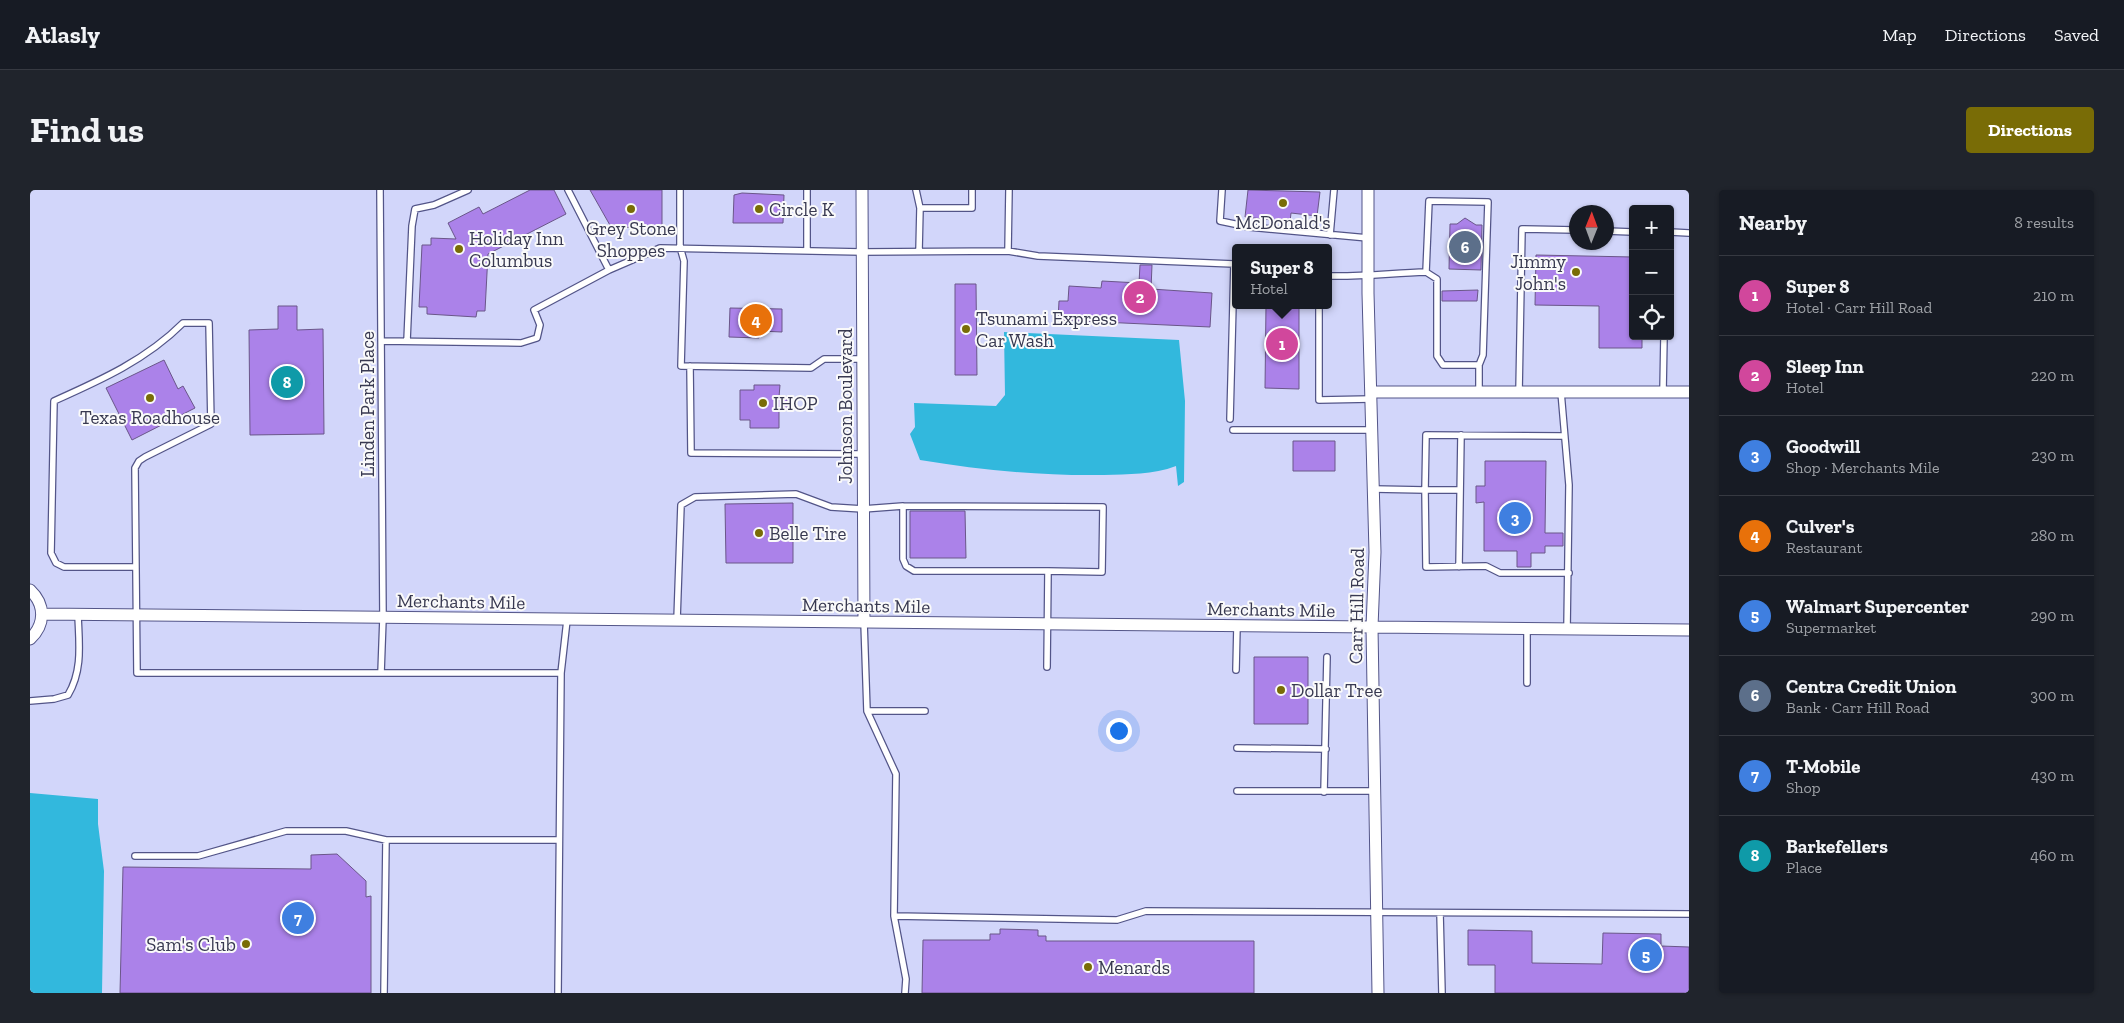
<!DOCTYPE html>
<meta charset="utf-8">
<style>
:root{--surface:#171b24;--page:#20242c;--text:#f1f3f6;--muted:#9ea1a6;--line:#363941;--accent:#796c06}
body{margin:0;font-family:"Zilla Slab",serif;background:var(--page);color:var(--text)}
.controls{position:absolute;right:15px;top:15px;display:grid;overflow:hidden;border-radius:5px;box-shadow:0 1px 4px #0004}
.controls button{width:45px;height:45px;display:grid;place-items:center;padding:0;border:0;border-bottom:1px solid var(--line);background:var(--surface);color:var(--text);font:25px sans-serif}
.compass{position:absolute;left:1539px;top:15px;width:45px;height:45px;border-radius:50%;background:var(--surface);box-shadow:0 1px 4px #0004;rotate:1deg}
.you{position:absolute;left:1088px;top:540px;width:18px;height:18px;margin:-12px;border:4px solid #fff;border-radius:50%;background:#1a73e8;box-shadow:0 0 0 8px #1a73e833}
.badge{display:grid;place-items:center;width:32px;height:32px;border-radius:50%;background:var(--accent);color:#fff;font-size:16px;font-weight:700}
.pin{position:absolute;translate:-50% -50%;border:2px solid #fff;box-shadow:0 1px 5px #0006}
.popup{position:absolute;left:1202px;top:54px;width:100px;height:65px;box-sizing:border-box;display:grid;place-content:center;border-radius:5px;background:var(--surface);filter:drop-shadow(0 1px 4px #0005);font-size:16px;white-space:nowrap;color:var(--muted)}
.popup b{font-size:19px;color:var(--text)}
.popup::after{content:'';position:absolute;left:50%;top:100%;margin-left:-10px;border:10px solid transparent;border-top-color:var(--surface)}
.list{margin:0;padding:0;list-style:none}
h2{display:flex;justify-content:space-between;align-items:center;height:65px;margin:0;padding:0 20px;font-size:21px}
h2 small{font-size:16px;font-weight:400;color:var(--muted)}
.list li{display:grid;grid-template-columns:32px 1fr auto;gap:15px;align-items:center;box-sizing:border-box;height:80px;padding:0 20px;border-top:1px solid var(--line)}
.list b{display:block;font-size:19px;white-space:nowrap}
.list p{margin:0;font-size:16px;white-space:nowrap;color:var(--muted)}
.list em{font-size:16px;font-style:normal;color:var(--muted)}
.icon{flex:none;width:28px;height:28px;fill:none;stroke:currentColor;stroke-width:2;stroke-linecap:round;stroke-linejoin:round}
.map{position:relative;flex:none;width:1659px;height:803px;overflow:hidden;border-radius:5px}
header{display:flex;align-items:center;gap:30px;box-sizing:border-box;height:70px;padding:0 25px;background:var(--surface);border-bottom:1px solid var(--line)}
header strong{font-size:24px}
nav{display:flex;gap:28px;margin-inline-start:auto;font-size:18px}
.intro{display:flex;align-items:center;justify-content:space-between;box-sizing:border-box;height:120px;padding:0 30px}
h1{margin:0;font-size:35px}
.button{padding:12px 22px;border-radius:5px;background:var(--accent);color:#fff;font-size:18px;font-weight:700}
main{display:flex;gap:30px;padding:0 30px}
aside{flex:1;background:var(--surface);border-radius:5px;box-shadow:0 1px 4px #0004}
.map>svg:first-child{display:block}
.water{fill:#32b8dd}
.building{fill:#ab82e9;stroke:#6a5689}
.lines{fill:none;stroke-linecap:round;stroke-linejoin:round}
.service-casing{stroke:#535588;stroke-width:8}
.minor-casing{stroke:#535588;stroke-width:13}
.service{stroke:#fff;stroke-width:5.5}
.minor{stroke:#fff;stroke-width:11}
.poi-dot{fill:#796c06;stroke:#fafafa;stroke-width:2}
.labels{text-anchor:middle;stroke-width:4;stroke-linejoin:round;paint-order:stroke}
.poi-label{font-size:19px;fill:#383951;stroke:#fafafa;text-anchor:start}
.street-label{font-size:19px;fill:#383951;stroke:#fafafa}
</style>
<header>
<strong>Atlasly</strong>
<nav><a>Map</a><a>Directions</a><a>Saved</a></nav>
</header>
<div class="intro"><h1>Find us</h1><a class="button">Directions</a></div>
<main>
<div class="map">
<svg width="1659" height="803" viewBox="0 0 1659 803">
<rect width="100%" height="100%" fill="#d2d6fa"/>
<path class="water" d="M 974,142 L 1149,150 L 1155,211 L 1154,292 L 1148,296 L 1146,276 C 1123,285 1098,284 1074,285 C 1011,286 951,280 890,270 L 880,244 L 885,237 L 884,213 L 966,216 L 975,205 Z
M 0,603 L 68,609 L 68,634 L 74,681 L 72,803 L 0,803 Z"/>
<path class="building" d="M 500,0 L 524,0 L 536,24 L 458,64 L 455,121 L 447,121 L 446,127 L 397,124 L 397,117 L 389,117 L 392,55 L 401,55 L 401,48 L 426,49 L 418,33 L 449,17 L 453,24 Z
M 560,0 L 632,0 L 632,38 L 581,37 Z
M 1218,0 L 1290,2 L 1287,26 L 1261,23 L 1260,32 L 1215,27 Z
M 712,3 L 754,5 L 753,33 L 703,33 L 704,5 Z
M 1435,28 L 1446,35 L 1452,35 L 1451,80 L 1419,79 L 1420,34 L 1427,34 Z
M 1506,65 L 1603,67 L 1603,146 L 1612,146 L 1612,158 L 1569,158 L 1569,116 L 1505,115 Z
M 1110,75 L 1122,75 L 1121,99 L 1182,103 L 1180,137 L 1028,130 L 1029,111 L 1038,111 L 1039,96 L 1071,98 L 1072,91 L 1109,93 Z
M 925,94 L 946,94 L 947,185 L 925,185 Z
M 1448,100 L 1447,111 L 1412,111 L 1412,101 Z
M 1236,115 L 1269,115 L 1269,199 L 1235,198 Z
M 248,116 L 267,116 L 267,140 L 293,139 L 294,244 L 220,245 L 219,140 L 248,139 Z
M 700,118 L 752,119 L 752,142 L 729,141 L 729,148 L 699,147 Z
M 134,170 L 148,199 L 153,196 L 165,218 L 102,250 L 76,198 Z
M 724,195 L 750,195 L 749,207 L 757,207 L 757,220 L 749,220 L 749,238 L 720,238 L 720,230 L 710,230 L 710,200 L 724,200 Z
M 1263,251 L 1305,251 L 1305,281 L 1263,281 Z
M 1455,271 L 1516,271 L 1515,343 L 1533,343 L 1533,356 L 1515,356 L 1515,363 L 1501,363 L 1501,377 L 1487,377 L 1487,361 L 1454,361 L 1454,312 L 1446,313 L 1446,296 L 1455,296 Z
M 763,313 L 763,373 L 696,373 L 695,314 Z
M 880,321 L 935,321 L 936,368 L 880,368 Z
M 1224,467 L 1278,467 L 1278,534 L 1224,534 Z
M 307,664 L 336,691 L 336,707 L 341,706 L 341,803 L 90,803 L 93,677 L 281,679 L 281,665 Z
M 970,739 L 1008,740 L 1008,746 L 1016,746 L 1016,751 L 1224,751 L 1224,803 L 892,803 L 893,750 L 960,750 L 960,744 L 970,744 Z
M 1438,740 L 1502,741 L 1502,773 L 1572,774 L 1573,743 L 1631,744 L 1631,756 L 1659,757 L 1659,803 L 1465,803 L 1465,775 L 1438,775 Z"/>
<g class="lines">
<g class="service-casing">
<path id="service" d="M 350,0 L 353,428 L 351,483
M 538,0 L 579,80
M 650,0 L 650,57 L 654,71 L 651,176 L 781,178 L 794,169 L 833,169
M 886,0 L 890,18
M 1192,0 L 1190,31 L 1219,37 L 1338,48
M 1576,41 L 1603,42
M 1640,42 L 1659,43
M 1300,45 L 1304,0
M 777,60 L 777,0
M 889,61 L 890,18 L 942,18 L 942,0
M 978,61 L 979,0
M 1396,82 L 1407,89 L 1407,166 L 1413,175 L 1449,175
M 1298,86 C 1331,87 1363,83 1396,82 L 1399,11 L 1458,12 L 1453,165 L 1449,175 L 1449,202
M 1289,115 L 1289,210 L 1341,209
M 351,151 L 491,153 L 507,148 L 510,135 L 504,120 L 579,80 L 630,58 L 832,62 L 978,61 L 1008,66 L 1204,74 L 1200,229
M 377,151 L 382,36 L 385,19 L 404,15 L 438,0
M 660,176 L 661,263 L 833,264
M 1633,201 L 1634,146
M 1489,202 L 1492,39 L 1546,40
M 1531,202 L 1539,295 L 1537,439
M 1203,240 L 1342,240
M 1344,299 L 1395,300 L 1396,245 L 1533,246
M 1430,300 L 1395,300 L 1396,377 L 1456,376 L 1470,383 L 1539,383
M 873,316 L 1073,317 L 1072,382 L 1018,381
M 106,377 L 34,377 L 26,373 L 21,363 L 24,211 C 71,190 116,170 153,133 L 179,133 L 181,234 L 115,267 L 109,271 L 105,278 L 107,483 L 531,483
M 1429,377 L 1431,245
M 647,430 L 651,315 L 665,307 L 766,304 L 801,317 L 833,319 L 873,316 L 873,369 L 876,376 L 884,381 L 1018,381 L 1017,477
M 834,432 L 837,521 L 866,584 L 864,726 L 876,789 L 875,803
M 1206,480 L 1207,436
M 1497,493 L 1497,439
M 0,511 L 24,509 L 38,505 C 53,480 49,453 48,425
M 837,521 L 895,521
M 1207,558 L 1296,559
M 1207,601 L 1344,601
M 1294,602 L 1297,467
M 105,666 L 168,666 L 256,641 L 316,641 L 356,650 L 529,650
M 1410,723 L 1412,803
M 864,726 L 1087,730 L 1116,721 L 1659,724
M 354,803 L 356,650
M 528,803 L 531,483 L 537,430"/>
</g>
<g class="minor-casing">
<path id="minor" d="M 832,0 L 834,432
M 1338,0 L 1338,103 L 1345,362 L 1342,437 L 1348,803
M 1341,202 L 1659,202
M 0,400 C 16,415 15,435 0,449
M 12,424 L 1659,440"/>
</g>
<use href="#service" class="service"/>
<use href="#minor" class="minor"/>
</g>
<g class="poi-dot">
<circle cx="1253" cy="13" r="5"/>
<circle cx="601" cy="19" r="5"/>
<circle cx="729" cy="19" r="5"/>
<circle cx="429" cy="59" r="5"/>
<circle cx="1546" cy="82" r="5"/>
<circle cx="936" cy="139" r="5"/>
<circle cx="120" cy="208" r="5"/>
<circle cx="733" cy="213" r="5"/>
<circle cx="729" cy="343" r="5"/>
<circle cx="1251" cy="500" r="5"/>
<circle cx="216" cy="754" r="5"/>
<circle cx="1058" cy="777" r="5"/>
</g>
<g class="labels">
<g class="poi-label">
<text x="739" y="26">Circle K</text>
<text x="1253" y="39" text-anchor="middle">McDonald's</text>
<text x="601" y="45" text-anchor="middle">Grey Stone<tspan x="601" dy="22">Shoppes</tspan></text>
<text x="439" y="55">Holiday Inn<tspan x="439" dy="22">Columbus</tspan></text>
<text x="1536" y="78" text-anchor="end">Jimmy<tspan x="1536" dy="22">John's</tspan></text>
<text x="946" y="135">Tsunami Express<tspan x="946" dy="22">Car Wash</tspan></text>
<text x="743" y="220">IHOP</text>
<text x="120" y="234" text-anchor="middle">Texas Roadhouse</text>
<text x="739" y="350">Belle Tire</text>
<text x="1261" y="507">Dollar Tree</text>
<text x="206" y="761" text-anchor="end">Sam's Club</text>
<text x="1068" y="784">Menards</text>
</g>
<g class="street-label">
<text transform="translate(337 214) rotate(-90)" y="7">Linden Park Place</text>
<text transform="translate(815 216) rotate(-90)" y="7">Johnson Boulevard</text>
<text transform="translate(431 411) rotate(1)" y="7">Merchants Mile</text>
<text transform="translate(836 415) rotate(1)" y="7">Merchants Mile</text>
<text transform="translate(1326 416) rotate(-89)" y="7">Carr Hill Road</text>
<text transform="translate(1241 419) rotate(1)" y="7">Merchants Mile</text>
</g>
</g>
</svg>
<div class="controls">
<button>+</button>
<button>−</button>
<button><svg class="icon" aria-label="locate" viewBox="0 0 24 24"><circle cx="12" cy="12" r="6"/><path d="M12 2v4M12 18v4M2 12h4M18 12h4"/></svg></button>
</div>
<svg class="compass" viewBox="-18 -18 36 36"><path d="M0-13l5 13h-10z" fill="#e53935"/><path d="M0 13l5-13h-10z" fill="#9ea1a6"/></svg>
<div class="you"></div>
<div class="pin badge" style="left:1252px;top:154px;background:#d1479c">1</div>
<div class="popup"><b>Super 8</b>Hotel</div>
<div class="pin badge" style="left:1110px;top:107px;background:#d1479c">2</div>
<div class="pin badge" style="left:1485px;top:328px;background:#3f7fe0">3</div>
<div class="pin badge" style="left:726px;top:130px;background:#e8710a">4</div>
<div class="pin badge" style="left:1616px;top:765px;background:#3f7fe0">5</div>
<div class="pin badge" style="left:1435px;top:57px;background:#5c6f8a">6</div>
<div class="pin badge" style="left:268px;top:728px;background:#3f7fe0">7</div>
<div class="pin badge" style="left:257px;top:192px;background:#0f9aa8">8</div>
</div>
<aside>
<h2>Nearby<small>8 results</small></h2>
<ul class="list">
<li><span class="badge" style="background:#d1479c">1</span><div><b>Super 8</b><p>Hotel · Carr Hill Road</p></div><em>210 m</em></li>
<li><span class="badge" style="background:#d1479c">2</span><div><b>Sleep Inn</b><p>Hotel</p></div><em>220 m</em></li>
<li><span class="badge" style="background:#3f7fe0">3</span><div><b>Goodwill</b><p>Shop · Merchants Mile</p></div><em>230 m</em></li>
<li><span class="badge" style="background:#e8710a">4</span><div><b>Culver's</b><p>Restaurant</p></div><em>280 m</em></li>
<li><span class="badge" style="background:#3f7fe0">5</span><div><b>Walmart Supercenter</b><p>Supermarket</p></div><em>290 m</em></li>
<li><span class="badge" style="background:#5c6f8a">6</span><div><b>Centra Credit Union</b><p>Bank · Carr Hill Road</p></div><em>300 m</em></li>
<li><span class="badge" style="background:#3f7fe0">7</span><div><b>T-Mobile</b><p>Shop</p></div><em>430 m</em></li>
<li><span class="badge" style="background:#0f9aa8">8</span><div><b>Barkefellers</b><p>Place</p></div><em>460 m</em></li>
</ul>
</aside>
</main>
